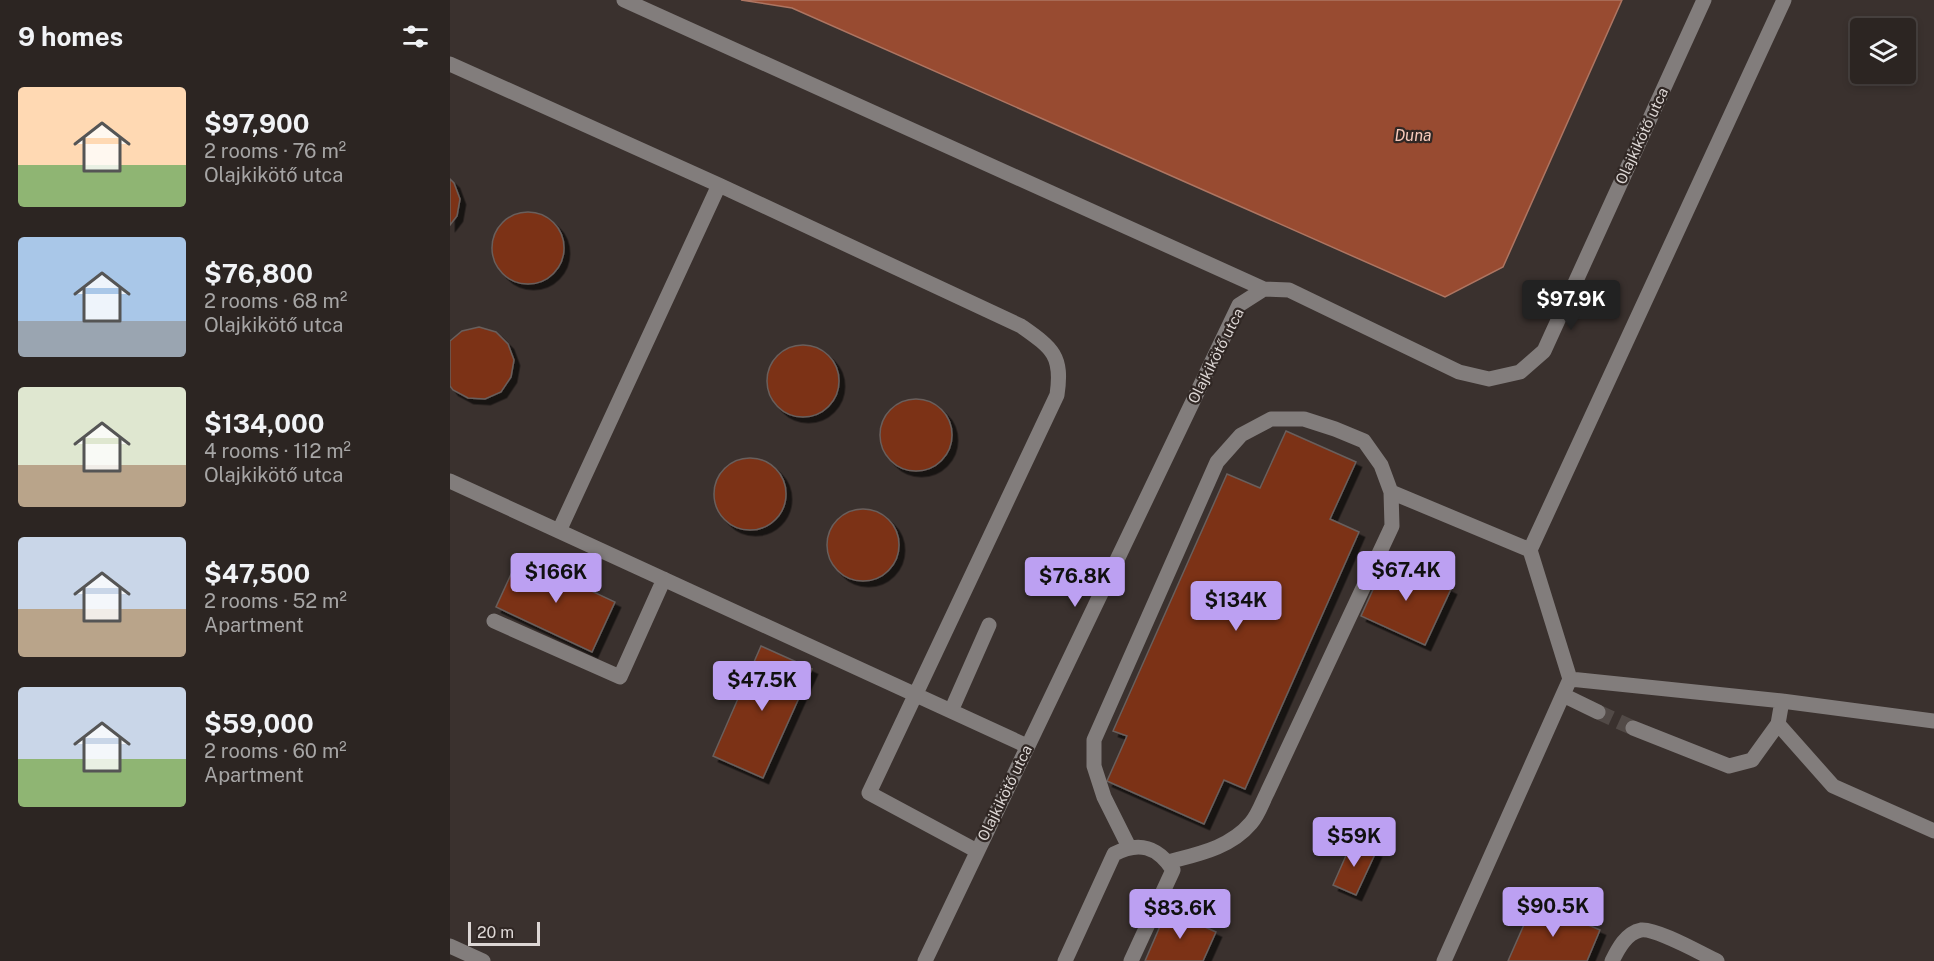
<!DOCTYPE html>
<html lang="en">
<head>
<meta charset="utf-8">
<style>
	:root { --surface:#2c2522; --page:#342d2a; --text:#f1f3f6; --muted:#a6a5a5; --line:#484240; --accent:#bca0f2 }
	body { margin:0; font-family:"Public Sans",sans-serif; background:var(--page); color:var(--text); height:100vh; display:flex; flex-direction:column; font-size:22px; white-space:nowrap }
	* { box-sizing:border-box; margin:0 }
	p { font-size:20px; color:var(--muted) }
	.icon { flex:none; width:33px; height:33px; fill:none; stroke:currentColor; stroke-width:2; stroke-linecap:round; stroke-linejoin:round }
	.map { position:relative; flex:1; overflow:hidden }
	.drawer { display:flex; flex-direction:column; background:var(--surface); width:450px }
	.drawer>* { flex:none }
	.fabs { position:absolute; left:1400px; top:18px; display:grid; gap:12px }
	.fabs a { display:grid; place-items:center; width:66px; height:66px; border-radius:6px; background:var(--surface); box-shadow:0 3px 9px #0003,0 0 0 2px var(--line); font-size:30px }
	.scale { position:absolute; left:18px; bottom:15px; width:72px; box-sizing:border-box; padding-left:6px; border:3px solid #ddd7d5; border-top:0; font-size:16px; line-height:21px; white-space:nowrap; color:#ddd7d5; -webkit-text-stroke:4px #302724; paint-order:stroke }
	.price { position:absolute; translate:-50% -51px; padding:0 14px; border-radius:6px; background:var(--accent); color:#111; font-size:20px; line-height:39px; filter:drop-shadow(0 2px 3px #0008) }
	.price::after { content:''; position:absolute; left:50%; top:36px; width:18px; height:14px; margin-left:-9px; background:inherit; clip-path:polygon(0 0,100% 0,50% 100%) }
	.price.selected { background:#222; color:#fff }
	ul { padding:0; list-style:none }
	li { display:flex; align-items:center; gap:18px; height:150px; padding:0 18px }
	li span { display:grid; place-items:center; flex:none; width:168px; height:120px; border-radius:6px; color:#555 }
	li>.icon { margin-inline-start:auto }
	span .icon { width:72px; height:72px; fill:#fffc; stroke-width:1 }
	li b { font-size:26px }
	h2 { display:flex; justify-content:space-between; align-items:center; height:72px; padding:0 18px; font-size:26px }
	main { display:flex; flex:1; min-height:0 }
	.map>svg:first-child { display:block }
	.water { fill:#984b31; stroke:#ad7562; stroke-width:1.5 }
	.building { fill:#7b3117; stroke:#695f5c; stroke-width:1.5; filter:url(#shadow) }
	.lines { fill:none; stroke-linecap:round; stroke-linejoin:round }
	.minor-tunnel { stroke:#524a47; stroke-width:15; stroke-dasharray:15 8; stroke-linecap:butt }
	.minor { stroke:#827d7c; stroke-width:15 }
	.labels { text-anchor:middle; stroke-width:4.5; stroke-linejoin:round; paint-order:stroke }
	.street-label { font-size:15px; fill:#ddd7d5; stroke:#302724 }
	.water-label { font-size:16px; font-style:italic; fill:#f8cabb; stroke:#302724 }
</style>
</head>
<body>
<main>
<section class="drawer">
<h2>9 homes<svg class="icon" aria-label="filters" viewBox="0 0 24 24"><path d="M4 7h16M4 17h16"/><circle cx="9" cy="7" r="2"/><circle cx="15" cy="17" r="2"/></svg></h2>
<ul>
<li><span style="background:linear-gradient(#ffd9b3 65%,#8fb573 0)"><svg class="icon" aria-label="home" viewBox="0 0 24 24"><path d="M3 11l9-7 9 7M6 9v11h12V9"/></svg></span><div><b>$97,900</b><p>2 rooms · 76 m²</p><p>Olajkikötő utca</p></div></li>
<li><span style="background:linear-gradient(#a9c7e8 70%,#9aa5b1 0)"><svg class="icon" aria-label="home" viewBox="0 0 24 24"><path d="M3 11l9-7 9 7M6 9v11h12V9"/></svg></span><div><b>$76,800</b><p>2 rooms · 68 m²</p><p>Olajkikötő utca</p></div></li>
<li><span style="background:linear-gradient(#dfe7d0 65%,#b9a48a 0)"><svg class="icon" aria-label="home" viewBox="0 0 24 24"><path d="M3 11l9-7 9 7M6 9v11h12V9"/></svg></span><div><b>$134,000</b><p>4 rooms · 112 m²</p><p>Olajkikötő utca</p></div></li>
<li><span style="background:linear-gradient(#c9d6e8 60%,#b9a48a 0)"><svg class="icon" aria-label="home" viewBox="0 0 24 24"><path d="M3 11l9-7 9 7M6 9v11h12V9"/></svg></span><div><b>$47,500</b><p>2 rooms · 52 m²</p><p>Apartment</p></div></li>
<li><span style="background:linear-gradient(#c9d6e8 60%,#8fb573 0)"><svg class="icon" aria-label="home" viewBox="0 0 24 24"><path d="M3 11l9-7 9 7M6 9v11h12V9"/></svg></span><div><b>$59,000</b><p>2 rooms · 60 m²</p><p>Apartment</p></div></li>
</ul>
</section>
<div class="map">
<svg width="1484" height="961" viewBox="0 0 1484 961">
	<defs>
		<filter id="shadow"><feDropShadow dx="5.5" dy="5.5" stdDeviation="0" flood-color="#0009"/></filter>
	</defs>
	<rect width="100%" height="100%" fill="#3a312e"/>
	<path class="water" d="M 291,0 L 1172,0 L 1053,267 L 995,297 L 342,8 Z"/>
	<path class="building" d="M 0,179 L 4,183 L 10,199 L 7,216 L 0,225 Z
		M42 248a36 36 0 1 1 72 0a36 36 0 1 1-72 0Z
		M 29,327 L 46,332 L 58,344 L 64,360 L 61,377 L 51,392 L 35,399 L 18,398 L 3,390 L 0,386 L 0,341 L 12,331 Z
		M317 381a36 36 0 1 1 72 0a36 36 0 1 1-72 0Z
		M430 435a36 36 0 1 1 72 0a36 36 0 1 1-72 0Z
		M 836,431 L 906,462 L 880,519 L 909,532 L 795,789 L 774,780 L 754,824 L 657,781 L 677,736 L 663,731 L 777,474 L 810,488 Z
		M264 494a36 36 0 1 1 72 0a36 36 0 1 1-72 0Z
		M377 545a36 36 0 1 1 72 0a36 36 0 1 1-72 0Z
		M 69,557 L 165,602 L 142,652 L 46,607 Z
		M 937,559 L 1001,589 L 975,645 L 911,616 Z
		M 311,646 L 362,669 L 313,778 L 263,756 Z
		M 902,842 L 926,852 L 906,895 L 883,885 Z
		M 1084,902 L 1150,930 L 1137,961 L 1058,961 Z
		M 717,910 L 766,932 L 753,961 L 695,961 Z"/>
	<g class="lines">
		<path class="minor-tunnel" d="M 1148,712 L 1183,728"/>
		<path class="minor" d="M 174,0 L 814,289
			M 0,64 L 269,185 L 571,326 C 602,348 613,355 607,395 L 419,793 L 527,851
			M 0,481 L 577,746
			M 941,492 L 1080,550 L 1334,0
			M 109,531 L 269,185
			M 1080,550 L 1120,679 L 1332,701 L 1484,721
			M 44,621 L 170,677 L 214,579
			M 1113,695 L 1148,712
			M 1332,701 L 1328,724 L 1383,786 L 1484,831
			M 501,711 L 539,625
			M 1183,728 L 1279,766 L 1302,760 L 1328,724
			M 679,847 L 654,797 L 644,766 L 644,740 L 767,462 L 791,435 L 821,419 L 854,419 L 885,429 L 914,441 L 931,465 L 941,492 L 942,526 L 817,793 C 812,803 808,815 801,823 C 780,848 748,854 718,862
			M 0,946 L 33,961
			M 475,961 L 789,305 L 814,289 L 839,290 L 1009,372 L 1039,379 L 1070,372 L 1094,351 L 1254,0
			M 615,961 L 664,854 C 689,841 707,846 723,870 L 681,961
			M 994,961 L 1120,679
			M 1162,961 C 1168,949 1176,933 1191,930 C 1206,928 1252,954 1267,961"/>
	</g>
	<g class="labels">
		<g class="street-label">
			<text transform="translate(1192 136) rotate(-65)" y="5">Olajkikötő utca</text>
			<text transform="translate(766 356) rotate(-63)" y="5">Olajkikötő utca</text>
			<text transform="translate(555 793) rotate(-64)" y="5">Olajkikötő utca</text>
		</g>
		<g class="water-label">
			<text x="963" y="141">Duna</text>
		</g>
	</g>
</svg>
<div class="fabs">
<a><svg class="icon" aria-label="layers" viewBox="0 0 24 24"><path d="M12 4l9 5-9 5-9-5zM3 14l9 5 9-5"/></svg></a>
</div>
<div class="scale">20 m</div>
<b class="price selected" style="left:1121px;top:331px">$97.9K</b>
<b class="price" style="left:956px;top:602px">$67.4K</b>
<b class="price" style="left:106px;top:604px">$166K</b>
<b class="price" style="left:625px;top:608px">$76.8K</b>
<b class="price" style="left:786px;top:632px">$134K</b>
<b class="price" style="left:312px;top:712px">$47.5K</b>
<b class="price" style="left:904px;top:868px">$59K</b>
<b class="price" style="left:1103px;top:938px">$90.5K</b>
<b class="price" style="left:730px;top:940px">$83.6K</b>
</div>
</main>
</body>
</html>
